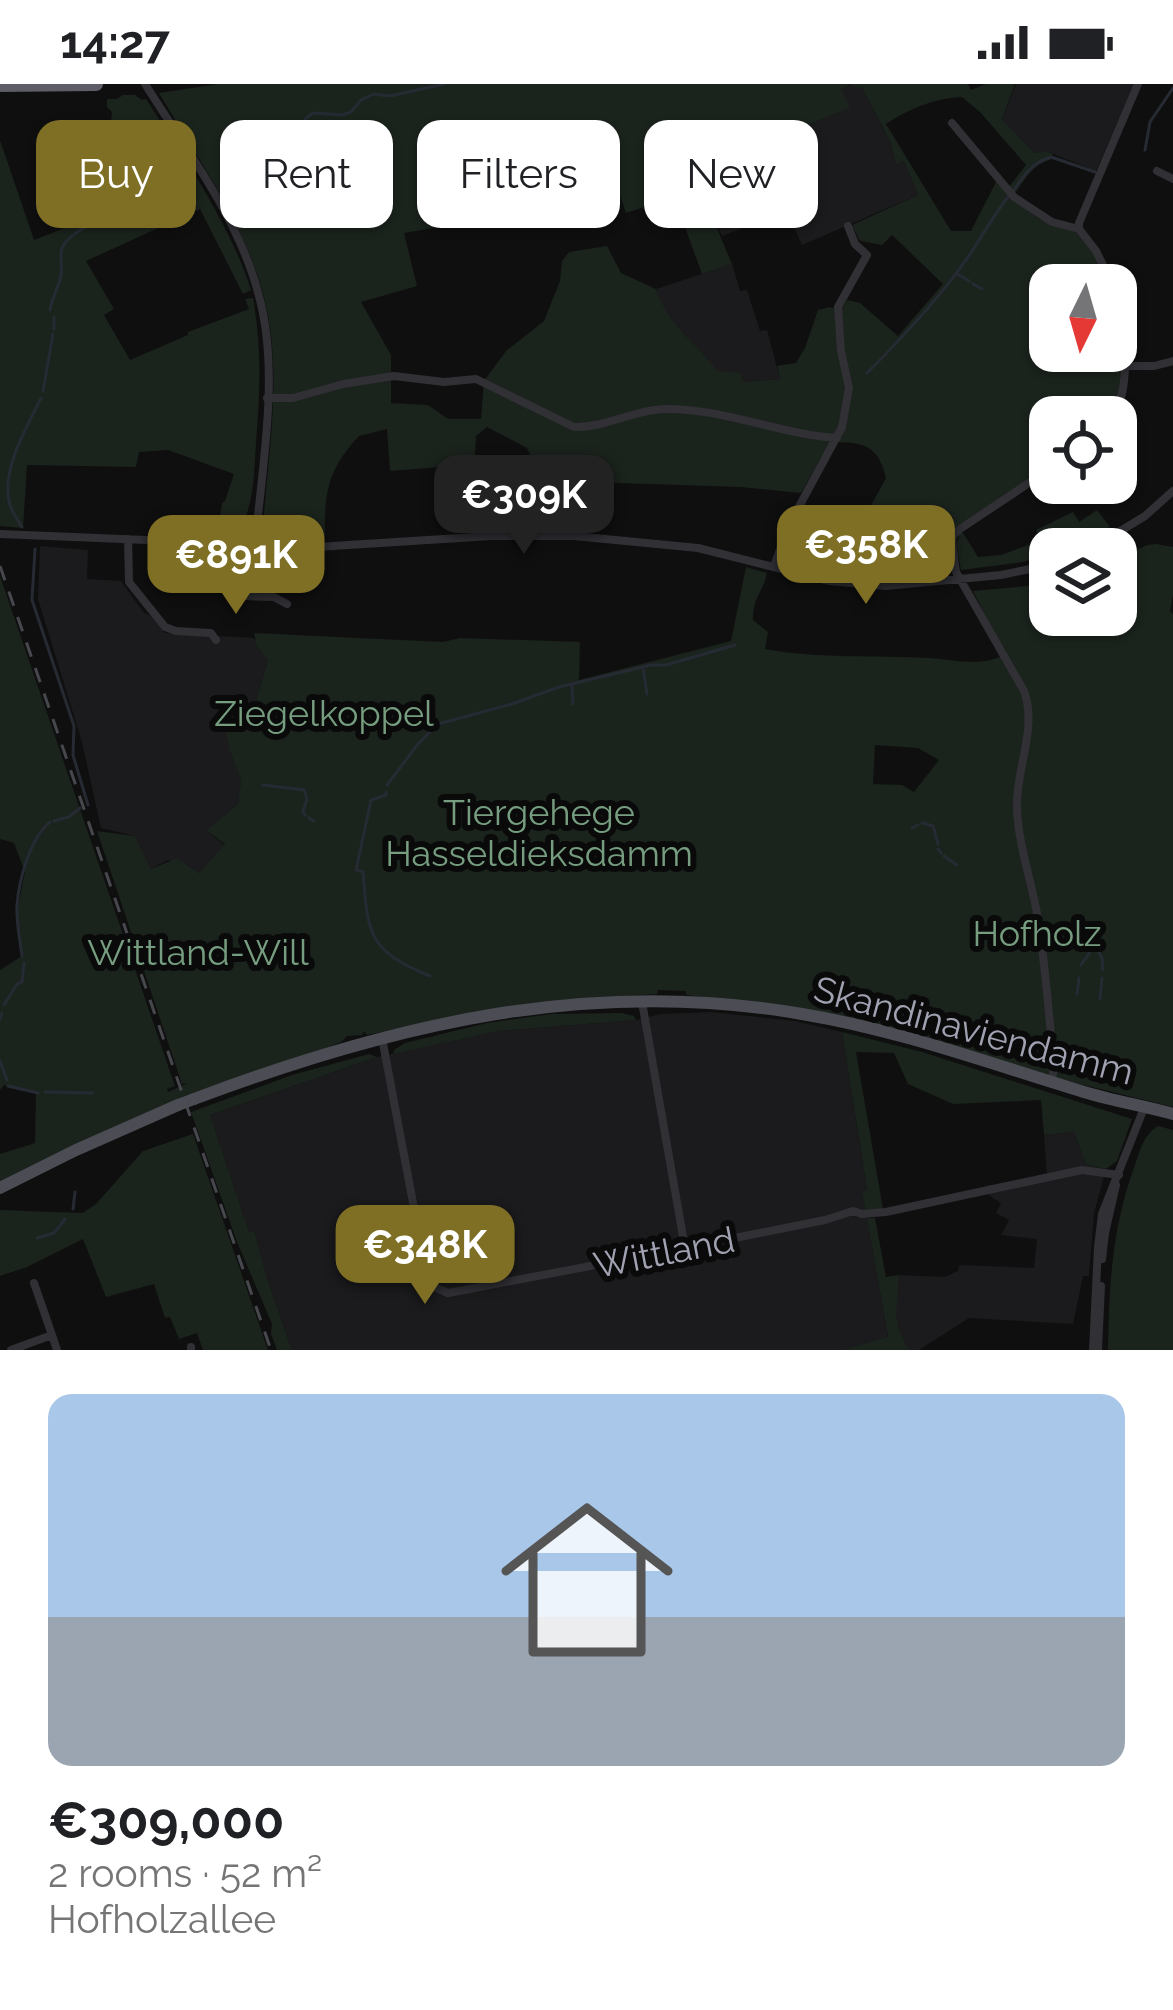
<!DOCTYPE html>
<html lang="en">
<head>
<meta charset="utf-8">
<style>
	:root { --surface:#fff; --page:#f6f6f6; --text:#202124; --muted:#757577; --line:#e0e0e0; --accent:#7e6f25 }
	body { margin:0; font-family:Raleway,sans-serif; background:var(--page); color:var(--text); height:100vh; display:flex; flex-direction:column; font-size:45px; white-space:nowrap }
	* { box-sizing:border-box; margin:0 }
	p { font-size:39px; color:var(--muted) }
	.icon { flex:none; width:66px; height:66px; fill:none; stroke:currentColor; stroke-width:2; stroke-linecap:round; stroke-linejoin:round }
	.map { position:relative; height:1266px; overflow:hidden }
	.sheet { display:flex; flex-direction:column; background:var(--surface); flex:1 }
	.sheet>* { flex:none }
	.hud { position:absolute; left:36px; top:36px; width:1101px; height:108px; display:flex; gap:24px }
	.needle { width:78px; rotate:185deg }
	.buttons { position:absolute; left:1029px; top:180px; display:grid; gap:24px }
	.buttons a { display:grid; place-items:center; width:108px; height:108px; border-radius:24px; background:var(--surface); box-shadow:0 3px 9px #0004; font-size:60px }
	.price { position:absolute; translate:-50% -102px; padding:0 27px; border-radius:24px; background:var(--accent); color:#fff; font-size:39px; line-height:78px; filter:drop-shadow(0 3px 6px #0008) }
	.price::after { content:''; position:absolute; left:50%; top:72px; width:36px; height:27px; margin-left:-18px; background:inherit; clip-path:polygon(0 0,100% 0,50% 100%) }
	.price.on { background:#222; color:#fff }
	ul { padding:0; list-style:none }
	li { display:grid; align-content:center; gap:24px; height:636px; padding:0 48px }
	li+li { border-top:3px solid var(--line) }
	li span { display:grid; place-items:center; height:372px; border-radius:24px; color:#555 }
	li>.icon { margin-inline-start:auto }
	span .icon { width:216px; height:216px; fill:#fffc; stroke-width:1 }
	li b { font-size:51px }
	.tag { padding:0 42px; border-radius:24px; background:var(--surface); box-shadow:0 3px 9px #0004; font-size:42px; line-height:108px }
	.tag.on { background:var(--accent); color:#fff }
	.status { display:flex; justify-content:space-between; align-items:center; height:84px; padding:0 60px; background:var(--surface); direction:ltr }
	.status svg { height:33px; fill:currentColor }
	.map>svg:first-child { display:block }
	.built { fill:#1b1b1d }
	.green { fill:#1b231d; fill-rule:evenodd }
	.water { fill:#262b33 }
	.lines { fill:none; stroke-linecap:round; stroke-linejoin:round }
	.stream { stroke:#262b33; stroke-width:3 }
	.minor { stroke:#303035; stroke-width:8 }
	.major { stroke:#4c4c54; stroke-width:12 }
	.highway { stroke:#5c5d66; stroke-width:14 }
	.rail { stroke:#47474e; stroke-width:3; stroke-dasharray:15 12; stroke-linecap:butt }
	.major-bridge { stroke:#4c4c54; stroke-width:12 }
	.labels { text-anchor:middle; stroke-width:12; stroke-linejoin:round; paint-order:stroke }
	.park-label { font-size:36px; fill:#769d7f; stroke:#0a0a0b }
	.street-label { font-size:36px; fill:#a0a2b1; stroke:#0a0a0b }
</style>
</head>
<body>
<div class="status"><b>14:27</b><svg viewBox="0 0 49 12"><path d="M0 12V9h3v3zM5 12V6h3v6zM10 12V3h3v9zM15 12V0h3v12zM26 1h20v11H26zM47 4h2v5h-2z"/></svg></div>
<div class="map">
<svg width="1173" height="1266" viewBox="0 0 1173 1266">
	<rect width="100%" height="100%" fill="#0f0f10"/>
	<path class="built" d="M 852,0 L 856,4 L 862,2 L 890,59 L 896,79 L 904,77 L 918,111 L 802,161 L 787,127 L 722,152 L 693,88 L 849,24 L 840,5 Z
		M 1016,0 L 1134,0 L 1096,87 L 1046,67 L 1035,69 L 1002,35 Z
		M 732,180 L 740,207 L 747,206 L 760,247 L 767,246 L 780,295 L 743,298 L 718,288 L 676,244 L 662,223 L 656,205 Z
		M 40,462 L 88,466 L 87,495 L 121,497 L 144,529 L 150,531 L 165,549 L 254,554 L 268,576 L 250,637 L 230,668 L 241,696 L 238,720 L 206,746 L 225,761 L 198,790 L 188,781 L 168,776 L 151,785 L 135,752 L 101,744 L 82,658 L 38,515 Z
		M 712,928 L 795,937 L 842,948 L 867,1107 L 863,1109 L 888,1254 L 842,1266 L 292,1266 L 268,1197 L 254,1148 L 249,1148 L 210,1031 L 377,973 L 499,947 L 636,936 L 660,930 Z
		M 1074,1048 L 1086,1080 L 1106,1085 L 1094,1129 L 1089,1192 L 1083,1192 L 1073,1240 L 969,1234 L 919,1266 L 910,1266 L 898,1248 L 895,1222 L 898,1191 L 945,1193 L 958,1187 L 959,1181 L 1034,1184 L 1037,1155 L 1001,1151 L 1009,1136 L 996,1129 L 1001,1119 L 987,1110 L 985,1102 L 1047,1091 L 1044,1051 Z"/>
	<path class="green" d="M 218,0 L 968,0 L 971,6 L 986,0 L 1015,0 L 1002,35 L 1035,69 L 1046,67 L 1053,70 L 1050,76 C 1033,80 1025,96 1015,109 L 1009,103 L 1026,81 L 981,29 L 962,13 C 935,14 908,25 886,40 L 951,147 L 971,147 L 996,98 L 1038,134 L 1078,148 C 1092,163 1102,182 1109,201 L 1050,201 L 1050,267 L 1122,269 C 1124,291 1119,313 1111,333 L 1050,333 L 1050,381 L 960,444 L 978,473 L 1001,471 L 1041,456 L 1036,446 L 1073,428 L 1079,438 L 1097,426 L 1110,443 L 1069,463 L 1050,465 L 1050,470 L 1023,478 L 961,486 L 956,460 L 960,450 L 950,459 L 950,488 L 855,491 L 832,487 L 842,458 L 856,449 L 886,394 C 878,360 863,358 830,358 L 801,409 L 741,403 L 617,399 L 586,402 L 567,399 L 535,382 L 527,364 L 487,343 L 476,352 L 473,402 L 443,405 L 441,383 L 390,387 L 387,345 L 359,352 C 328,385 324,409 325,453 L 266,451 L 263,443 C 268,371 282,294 266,222 C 249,145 199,77 159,9 ZM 851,0 L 856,4 L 862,3 L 890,58 L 896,80 L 904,77 L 918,111 L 852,141 L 860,157 L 882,161 L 892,151 L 943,200 L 898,252 L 860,219 L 847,216 L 841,227 L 830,223 L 818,226 L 805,264 L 796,279 L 777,282 L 780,295 L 744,298 L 740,289 L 718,287 C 695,259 668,241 656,205 L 621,189 L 607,162 L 569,168 L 562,177 L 560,197 L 544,237 L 506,267 L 484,297 L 481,335 L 448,335 L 428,321 L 391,319 L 391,271 L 361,218 L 417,202 L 404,149 L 493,134 L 614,94 L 626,129 L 674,113 L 702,190 L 732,180 L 693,87 L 850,24 L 841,5 Z
		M 123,11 L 135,11 L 142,16 L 146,15 C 185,76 229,137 251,206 L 243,210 L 200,125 L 86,177 L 114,225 L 104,231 L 130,276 L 188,251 L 188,248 L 249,225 L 245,215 L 253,214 C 262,263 260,309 256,358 C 254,393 254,420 238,451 L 217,451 L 222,419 L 225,417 L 234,390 L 168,366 L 139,368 L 136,383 L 27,381 L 23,444 L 0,442 L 0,56 L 34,156 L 65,144 L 89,110 L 106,97 L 115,111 L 129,112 L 135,122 C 144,120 157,120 162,113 C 178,90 131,46 111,38 L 112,28 L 107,23 L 107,15 L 117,15 Z
		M 1156,460 L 1173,463 L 1173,511 L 1170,527 L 1173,530 L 1173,1023 L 1031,988 L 801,924 L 686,911 L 686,907 L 658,906 L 657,910 L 520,921 L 367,951 L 364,947 L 362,951 L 347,952 L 341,958 L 0,1098 L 0,1070 L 35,1059 L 36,1008 L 4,1001 L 0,1006 L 0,886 L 22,872 L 17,827 L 25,788 L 14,759 L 0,755 L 0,492 L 175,1002 L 167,1005 L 168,1008 L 188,999 L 182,1000 L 97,747 L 135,752 L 151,785 L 177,774 L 199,789 L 225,760 L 206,746 L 238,720 L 241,696 L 230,668 L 225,644 L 250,637 L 268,576 L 257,562 L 254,549 L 443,558 L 460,554 L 580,558 L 579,596 L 731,557 L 746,483 L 767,489 C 762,511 753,512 753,536 L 768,548 L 765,565 C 820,575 874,571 929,574 C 956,576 979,583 1005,571 L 973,507 L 1050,500 L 1050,531 L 1116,531 L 1116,476 L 1147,461 ZM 875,661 L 918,664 L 939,676 L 914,708 L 902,701 L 873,700 Z
		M 621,929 L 634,932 L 636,936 L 499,947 L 393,970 L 395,965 L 405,959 L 487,939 L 551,930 Z
		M 842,948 L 922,968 L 1132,1035 L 1117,1077 L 1106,1085 L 1086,1080 L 1074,1048 L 1044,1051 L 1041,1016 L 953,1020 L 908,1000 L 894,969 L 856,968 L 883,1125 L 866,1127 L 862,1108 L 867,1106 Z
		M 369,970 L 377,973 L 210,1031 L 249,1148 L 254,1147 L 268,1197 L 292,1266 L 277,1266 L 271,1250 L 272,1240 L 237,1158 L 191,1028 L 292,991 Z
		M 1158,1042 L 1173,1046 L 1173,1266 L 1108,1266 C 1109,1200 1112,1143 1135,1081 C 1141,1064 1143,1052 1158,1042 Z
		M 193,1050 L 268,1266 L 203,1266 L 197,1249 L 179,1255 L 170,1233 L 165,1234 L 154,1200 L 106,1213 L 83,1155 L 27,1183 L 0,1192 L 0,1126 L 83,1129 L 96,1120 L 143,1067 Z
		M 867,1134 L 875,1134 L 886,1193 L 898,1191 C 900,1225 888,1233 910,1266 L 842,1266 L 888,1253 Z"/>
	<path class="water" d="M 92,38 L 116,40 L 130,49 L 158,80 L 163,93 L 161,100 C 137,117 109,119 100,85 C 96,71 103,80 97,66 C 92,54 85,53 86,40 Z
		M 62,43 L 73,50 L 75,62 L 88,91 L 62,129 L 43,135 L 40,133 L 38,98 L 54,46 Z"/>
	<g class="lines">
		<path class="stream" d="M 1145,66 L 1150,38 L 1173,4
			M 222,81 L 296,51 L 305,35 L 313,29 L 343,31 L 351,28 L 361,16 L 374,10 L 390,12 L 444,0
			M 1014,106 C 1024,91 1033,78 1051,73 L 1095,88
			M 956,189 L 969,197
			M 973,200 L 982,205
			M 50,226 C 52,213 59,204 61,190 C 63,181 58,170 63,162 C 78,136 162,111 192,100
			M 54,245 L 54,233
			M 867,289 C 902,254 938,216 966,176 C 981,155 992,133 1008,113
			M 43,307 L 53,250
			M 22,443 C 17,435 11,427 9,417 C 2,384 27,343 41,314
			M 35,465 L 32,516 L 74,642 L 73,671 L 88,721
			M 643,583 L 647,610
			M 572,602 L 573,620
			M 263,701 L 304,706 L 307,715 L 303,727 L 305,731
			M 387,701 L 418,660 L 438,640 L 512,620 L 559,603 L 651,581 L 666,581 L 735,561
			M 386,708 L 386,711 L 371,716 L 356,786 L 363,788 C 368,850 367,866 430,892
			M 309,734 L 314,737
			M 54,737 L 69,733 L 80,724
			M 922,739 L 933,742 L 938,760
			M 912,744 L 918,741
			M 938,765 L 941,769
			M 944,772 L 957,781
			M 22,872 C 20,856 16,838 17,821 C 19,796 30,754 50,738
			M 1081,881 L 1095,861 L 1102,874 L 1103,886
			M 1077,910 L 1079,894
			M 1100,915 L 1102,894
			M 4,921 L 17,900 L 22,898 L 24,879
			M 0,935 L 2,929
			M 0,977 L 7,996
			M 8,1002 L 38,1009
			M 45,1008 L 93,1009
			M 73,1125 L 75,1108
			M 37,1154 L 54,1149 L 65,1135"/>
		<path class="minor" d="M 145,0 C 187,67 239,134 259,212 C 280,289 262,382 255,461
			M 952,39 L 1014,113 L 1052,138 L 1079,145
			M 1157,87 L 1173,95
			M 1079,145 L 1079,139 L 1138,0
			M 1079,145 L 1096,167 L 1113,201
			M 1125,282 L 1154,282 L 1173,277
			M 267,314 L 293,314 L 343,300 L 394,292 L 444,298 L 476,295 L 574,343 C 606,344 635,325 667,325 C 725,325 780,350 837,354
			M 1114,333 C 1132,297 1125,248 1116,210
			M 1050,385 L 960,445 L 953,452 L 952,459 L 956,488 L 1024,607 C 1038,645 1015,686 1017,726 C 1019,764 1032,798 1038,835 C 1046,884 1049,934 1054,983 L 1052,997
			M 0,450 L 317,463 L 491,452 L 574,452 L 698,464 L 829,497 L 886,502 L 1001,491 L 1050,481
			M 525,451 L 528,388
			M 128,455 L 129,498 L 165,543 L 176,547 L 211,549 L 216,556
			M 245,461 L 242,512 L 274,513 L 287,520
			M 1091,465 L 1145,432 L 1173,407
			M 774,482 L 788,443 L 842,343 L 849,304 L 841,267 L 838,223 L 867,171 L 855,160 L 848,142
			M 642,918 L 685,1164
			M 382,954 L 426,1188 L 434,1203 L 448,1209 L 685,1164 L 825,1136 L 853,1127 L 862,1130 L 886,1128 L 1082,1086 L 1119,1091
			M 1102,1175 L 1105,1149 L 1116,1101
			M 34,1199 L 52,1251
			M 191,1263 L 191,1266
			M 11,1266 L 52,1251 L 57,1266
			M 1093,1266 L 1098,1163 L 1102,1130 L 1144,1024
			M 1098,1266 L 1101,1202"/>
		<path class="major" d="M 194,1015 C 393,940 590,893 802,930 C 899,946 991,980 1084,1008 C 1114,1017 1144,1022 1173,1030
			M 0,1104 L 76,1066 L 178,1021"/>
		<path class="highway" d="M 0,1 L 96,0"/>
		<path class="rail" d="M 0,482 L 271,1266"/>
		<path class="major-bridge" d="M 178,1021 L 194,1015"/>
	</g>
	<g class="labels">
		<g class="park-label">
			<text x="324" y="642">Ziegelkoppel</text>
			<text x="539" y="741">Tiergehege<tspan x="539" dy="41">Hasseldieksdamm</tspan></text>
			<text x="1037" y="862">Hofholz</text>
			<text x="198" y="881">Wittland-Will</text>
		</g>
		<g class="street-label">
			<text transform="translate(974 946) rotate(15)" y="13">Skandinaviendamm</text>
			<text transform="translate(664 1168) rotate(-11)" y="13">Wittland</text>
		</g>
	</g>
</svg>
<div class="buttons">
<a><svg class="needle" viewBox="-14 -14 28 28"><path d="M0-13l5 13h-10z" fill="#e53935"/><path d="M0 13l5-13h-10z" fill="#757577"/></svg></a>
<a><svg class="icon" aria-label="locate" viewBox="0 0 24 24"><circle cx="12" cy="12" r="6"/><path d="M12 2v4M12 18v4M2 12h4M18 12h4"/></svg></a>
<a><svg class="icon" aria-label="layers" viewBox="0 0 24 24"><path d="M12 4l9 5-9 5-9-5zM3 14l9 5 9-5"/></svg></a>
</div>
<b class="price on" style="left:524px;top:473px">€309K</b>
<b class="price" style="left:866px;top:523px">€358K</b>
<b class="price" style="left:236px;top:533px">€891K</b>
<b class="price" style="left:425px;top:1223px">€348K</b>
<div class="hud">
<a class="tag on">Buy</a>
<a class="tag">Rent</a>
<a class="tag">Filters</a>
<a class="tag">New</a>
</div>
</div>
<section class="sheet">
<ul>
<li><span style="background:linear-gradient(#a9c7e8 60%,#9aa5b1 0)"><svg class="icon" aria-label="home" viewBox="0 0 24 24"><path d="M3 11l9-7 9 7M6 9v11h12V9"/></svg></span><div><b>€309,000</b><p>2 rooms · 52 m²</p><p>Hofholzallee</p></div></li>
</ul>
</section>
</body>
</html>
